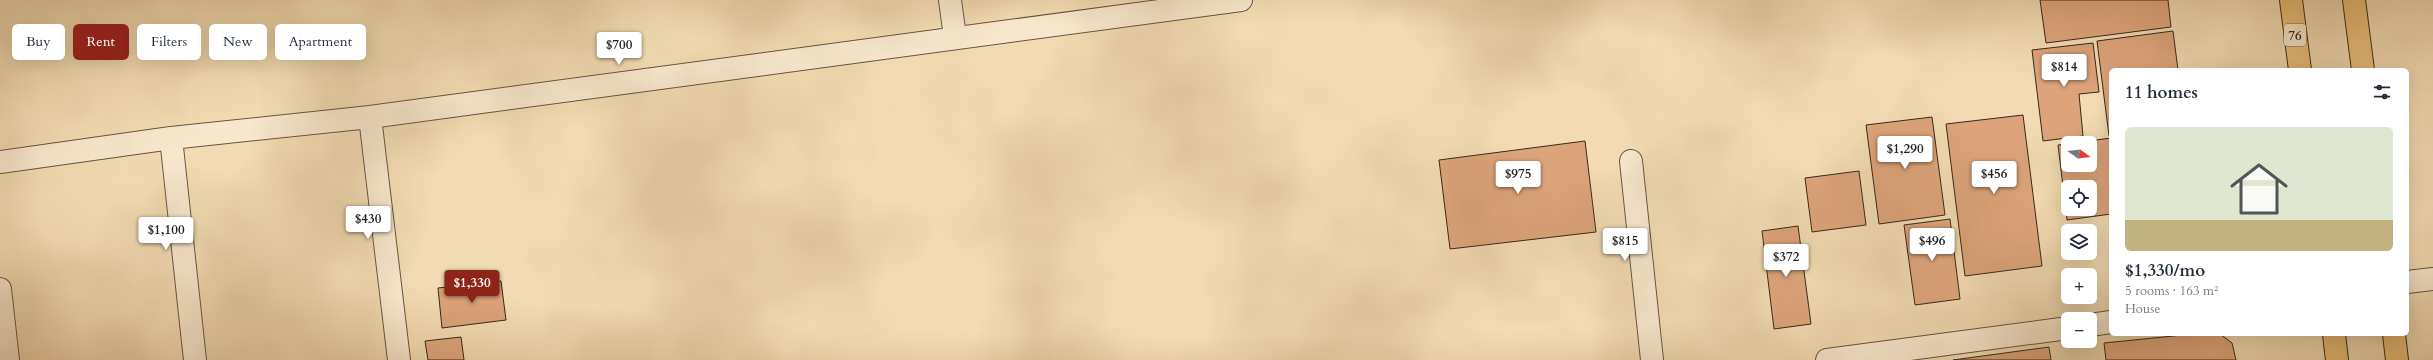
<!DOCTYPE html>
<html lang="en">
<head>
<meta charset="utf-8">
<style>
	:root { --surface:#fff; --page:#f2f2f3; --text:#1f2937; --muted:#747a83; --line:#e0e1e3; --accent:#8f2418 }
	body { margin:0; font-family:Cardo,serif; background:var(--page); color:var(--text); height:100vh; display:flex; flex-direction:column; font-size:15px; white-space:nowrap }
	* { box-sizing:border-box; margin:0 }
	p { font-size:13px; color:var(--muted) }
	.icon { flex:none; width:22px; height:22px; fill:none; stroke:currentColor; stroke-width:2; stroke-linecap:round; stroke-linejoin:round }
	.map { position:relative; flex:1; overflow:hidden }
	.panel { position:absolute; left:2109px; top:68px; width:300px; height:268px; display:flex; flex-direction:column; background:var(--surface); border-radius:6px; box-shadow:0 4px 16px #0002 }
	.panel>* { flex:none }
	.banner { position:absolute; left:12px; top:24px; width:380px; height:36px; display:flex; gap:8px }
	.needle { width:26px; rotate:105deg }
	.controls { position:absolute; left:2061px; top:136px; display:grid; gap:8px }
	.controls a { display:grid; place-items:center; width:36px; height:36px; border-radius:6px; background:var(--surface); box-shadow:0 4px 16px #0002; font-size:20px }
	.price { position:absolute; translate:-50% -34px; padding:0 9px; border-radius:4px; background:#fff; color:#222; font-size:13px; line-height:26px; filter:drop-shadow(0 1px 2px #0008) }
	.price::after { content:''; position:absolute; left:50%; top:24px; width:12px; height:9px; margin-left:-6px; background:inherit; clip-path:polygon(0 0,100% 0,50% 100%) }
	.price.current { background:var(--accent); color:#fff }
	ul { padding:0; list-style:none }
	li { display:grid; align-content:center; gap:8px; height:212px; padding:0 16px }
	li+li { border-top:1px solid var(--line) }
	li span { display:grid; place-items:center; height:124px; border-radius:6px; color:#555 }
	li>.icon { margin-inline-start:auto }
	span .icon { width:72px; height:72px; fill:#fffc; stroke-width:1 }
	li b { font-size:17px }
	h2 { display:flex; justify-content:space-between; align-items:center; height:48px; padding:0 16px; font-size:17px }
	.chip { padding:0 14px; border-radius:6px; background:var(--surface); box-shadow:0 4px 16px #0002; font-size:14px; line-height:36px }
	.chip.current { background:var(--accent); color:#fff }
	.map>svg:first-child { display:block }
	.building { fill:#dda47b; stroke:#37291a; fill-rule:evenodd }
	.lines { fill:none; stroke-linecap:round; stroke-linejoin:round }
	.minor-casing { stroke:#665640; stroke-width:24 }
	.highway-casing { stroke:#37291a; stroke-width:24 }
	.minor { stroke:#f7e8cd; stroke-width:22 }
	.highway { stroke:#e9be79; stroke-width:22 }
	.labels { text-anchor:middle; stroke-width:3.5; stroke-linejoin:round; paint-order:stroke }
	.shield { fill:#f7e8cd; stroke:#716250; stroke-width:1 }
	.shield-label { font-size:13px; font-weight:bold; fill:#37291a }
</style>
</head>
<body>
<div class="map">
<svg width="2433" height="360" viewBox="0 0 2433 360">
	<rect width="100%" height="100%" fill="#f2dbb2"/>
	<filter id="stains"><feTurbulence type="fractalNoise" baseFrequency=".005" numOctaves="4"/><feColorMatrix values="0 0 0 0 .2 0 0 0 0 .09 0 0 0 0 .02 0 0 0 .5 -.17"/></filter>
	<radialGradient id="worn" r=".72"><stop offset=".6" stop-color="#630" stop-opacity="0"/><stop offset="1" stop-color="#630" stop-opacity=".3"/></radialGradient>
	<path class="building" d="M 2040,0 L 2168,0 L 2171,27 L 2046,43 Z
		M 2173,31 L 2178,70 L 2111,70 L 2111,136 L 2109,136 L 2097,41 Z
		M 2093,43 L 2099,92 L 2079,94 L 2083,136 L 2043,141 L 2032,50 Z
		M 2023,115 L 2042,266 L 1965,276 L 1946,124 Z
		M 1932,117 L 1945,215 L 1879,224 L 1866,125 Z
		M 2111,138 L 2111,214 L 2067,220 L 2058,145 L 2068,144 L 2068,165 L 2090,165 L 2090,143 L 2074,143 ZM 2068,187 L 2090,187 L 2090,209 L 2068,209 Z
		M 1585,141 L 1596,232 L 1450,249 L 1439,160 Z
		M 1859,171 L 1866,225 L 1812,232 L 1805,178 Z
		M 1950,219 L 1960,299 L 1915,305 L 1904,225 Z
		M 1798,226 L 1811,324 L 1774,329 L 1762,231 Z
		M 501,281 L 506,320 L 442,328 L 438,288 Z
		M 2193,334 L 2220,334 L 2232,343 L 2236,360 L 2106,360 L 2104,343 Z
		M 461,337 L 464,360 L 428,360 L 425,341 Z
		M 2049,347 L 2051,360 L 1953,360 Z"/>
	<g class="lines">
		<defs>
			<path id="minor" d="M 950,0 L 955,37
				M 370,117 L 399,360
				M 171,138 L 195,360
				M 1631,161 L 1652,360
				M 0,162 L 171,138 L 370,117 L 1241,0
				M 2407,282 L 2433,279
				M 0,289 L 8,360
				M 2090,325 L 2111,322
				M 1827,360 L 2068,328"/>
			<path id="highway" d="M 2291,0 L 2300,70
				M 2354,0 L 2363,70
				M 2334,334 L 2337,360
				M 2394,334 L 2397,360"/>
		</defs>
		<use href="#minor" class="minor-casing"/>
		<use href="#highway" class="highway-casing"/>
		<use href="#minor" class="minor"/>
		<use href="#highway" class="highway"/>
	</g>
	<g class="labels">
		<rect class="shield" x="2284" y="24" width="22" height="22" rx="3"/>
		<g class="shield-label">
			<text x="2295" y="40">76</text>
		</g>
	</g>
	<rect width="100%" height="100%" filter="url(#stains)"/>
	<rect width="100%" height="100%" fill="url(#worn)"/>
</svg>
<div class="controls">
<a><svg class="needle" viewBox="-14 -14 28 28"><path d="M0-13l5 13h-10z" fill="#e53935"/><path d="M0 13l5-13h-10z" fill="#747a83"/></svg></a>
<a><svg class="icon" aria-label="locate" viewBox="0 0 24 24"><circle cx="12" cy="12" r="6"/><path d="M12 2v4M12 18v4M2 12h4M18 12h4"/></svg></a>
<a><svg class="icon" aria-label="layers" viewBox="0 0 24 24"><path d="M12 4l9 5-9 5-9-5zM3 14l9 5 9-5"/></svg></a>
<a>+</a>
<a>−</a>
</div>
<b class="price" style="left:619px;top:66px">$700</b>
<b class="price" style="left:2064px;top:88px">$814</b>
<b class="price" style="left:1905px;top:170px">$1,290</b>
<b class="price" style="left:1518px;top:195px">$975</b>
<b class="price" style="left:1994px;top:195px">$456</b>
<b class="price" style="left:368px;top:240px">$430</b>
<b class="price" style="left:166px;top:251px">$1,100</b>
<b class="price" style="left:1625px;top:262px">$815</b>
<b class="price" style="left:1932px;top:262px">$496</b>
<b class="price" style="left:1786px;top:278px">$372</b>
<b class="price current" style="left:472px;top:304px">$1,330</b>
<div class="banner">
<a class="chip">Buy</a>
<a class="chip current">Rent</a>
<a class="chip">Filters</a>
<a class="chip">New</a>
<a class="chip">Apartment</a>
</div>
<section class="panel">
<h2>11 homes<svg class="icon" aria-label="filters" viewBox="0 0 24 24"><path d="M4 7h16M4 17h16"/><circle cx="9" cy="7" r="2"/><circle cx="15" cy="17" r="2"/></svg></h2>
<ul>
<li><span style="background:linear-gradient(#dfe7d0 75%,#c2b280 0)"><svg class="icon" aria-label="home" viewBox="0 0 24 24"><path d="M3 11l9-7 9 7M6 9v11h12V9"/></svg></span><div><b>$1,330/mo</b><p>5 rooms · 163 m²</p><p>House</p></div></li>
</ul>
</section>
</div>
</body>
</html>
